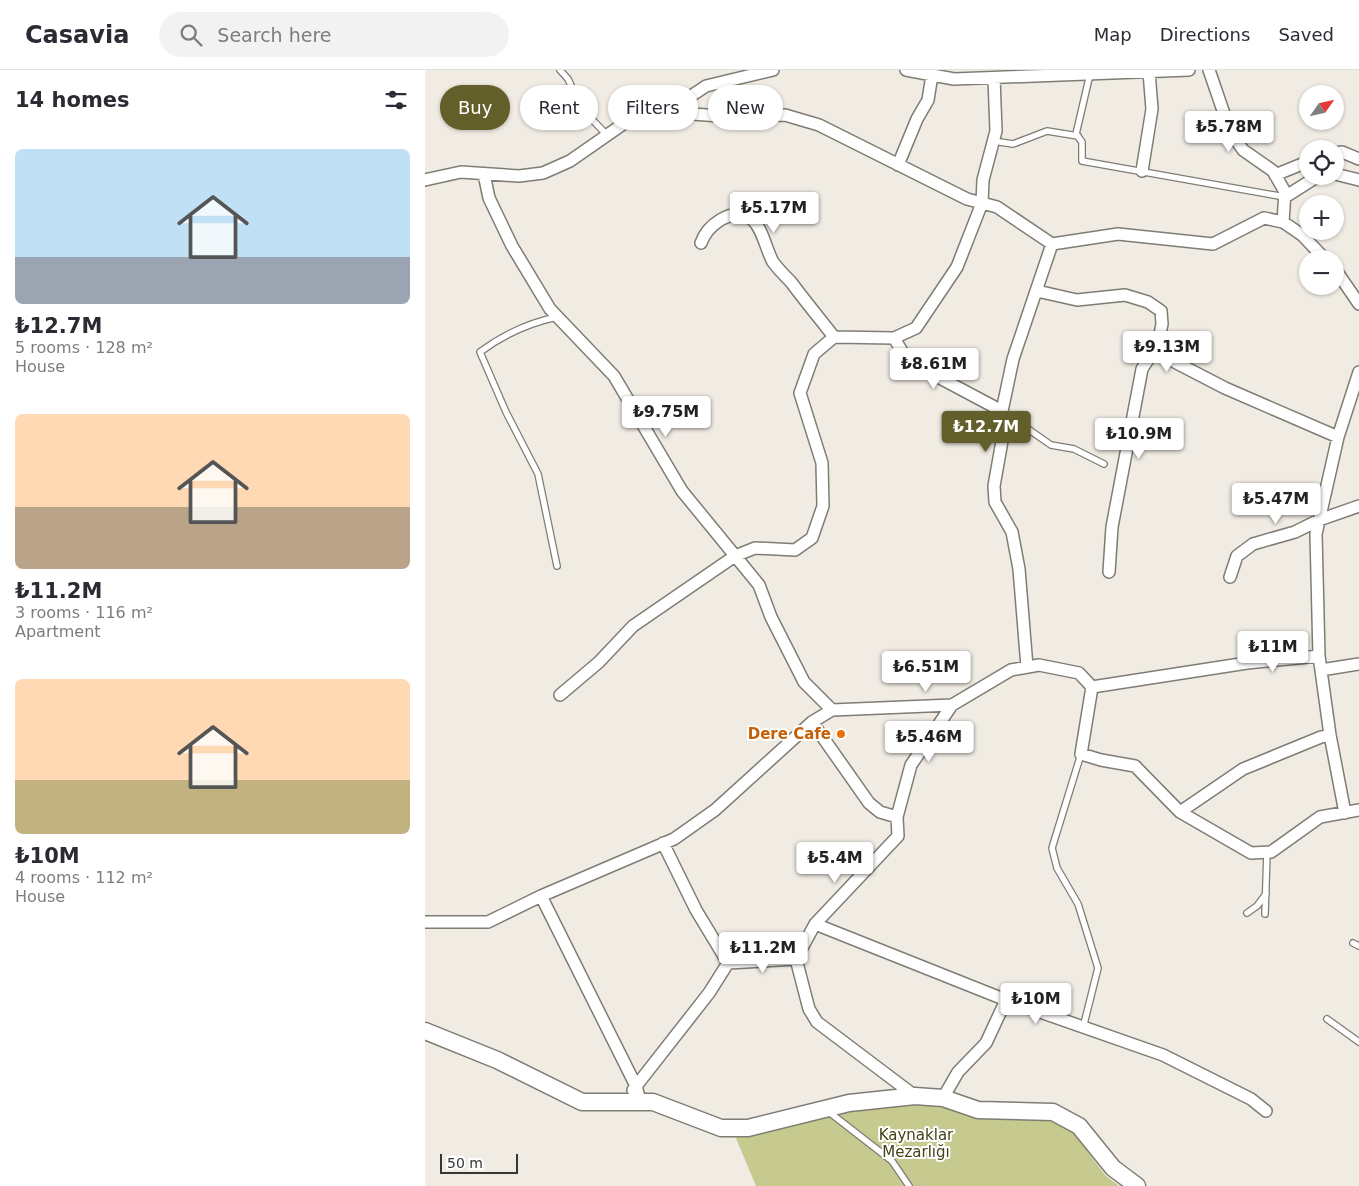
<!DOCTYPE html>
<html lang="en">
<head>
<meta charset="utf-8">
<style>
	:root { --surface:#fff; --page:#f2f2f3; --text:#2b2b33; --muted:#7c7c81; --line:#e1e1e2; --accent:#635f2b }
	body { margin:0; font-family:"DejaVu Sans",sans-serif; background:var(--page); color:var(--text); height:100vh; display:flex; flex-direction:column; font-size:19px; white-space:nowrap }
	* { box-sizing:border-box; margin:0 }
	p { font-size:16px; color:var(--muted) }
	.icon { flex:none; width:28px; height:28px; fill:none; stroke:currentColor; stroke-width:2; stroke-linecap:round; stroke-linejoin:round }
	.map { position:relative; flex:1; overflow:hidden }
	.drawer { display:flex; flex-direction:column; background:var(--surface); width:425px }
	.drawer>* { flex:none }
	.guide { position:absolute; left:15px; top:15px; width:475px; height:45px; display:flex; gap:10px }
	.needle { width:32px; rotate:56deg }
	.tools { position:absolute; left:874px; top:15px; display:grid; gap:10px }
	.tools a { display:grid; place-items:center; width:45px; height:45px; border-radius:50%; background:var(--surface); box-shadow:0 1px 4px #0004; font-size:25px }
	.scale { position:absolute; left:15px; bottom:12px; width:78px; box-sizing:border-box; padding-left:5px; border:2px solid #383633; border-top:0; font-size:14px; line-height:18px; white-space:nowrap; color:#383633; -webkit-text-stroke:4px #fff; paint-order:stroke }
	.price { position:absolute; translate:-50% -42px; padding:0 11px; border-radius:5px; background:#fff; color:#222; font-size:16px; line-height:32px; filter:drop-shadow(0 1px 2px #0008) }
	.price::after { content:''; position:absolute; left:50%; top:30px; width:15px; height:11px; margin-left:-8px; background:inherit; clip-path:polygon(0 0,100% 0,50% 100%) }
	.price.selected { background:var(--accent); color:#fff }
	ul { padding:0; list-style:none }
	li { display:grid; align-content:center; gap:10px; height:265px; padding:0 15px }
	li span { display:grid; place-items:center; height:155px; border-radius:8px; color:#555 }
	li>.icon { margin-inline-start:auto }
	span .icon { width:90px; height:90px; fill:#fffc; stroke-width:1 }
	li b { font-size:21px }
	h2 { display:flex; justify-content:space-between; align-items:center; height:60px; padding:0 15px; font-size:21px }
	.chip { padding:0 18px; border-radius:22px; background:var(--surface); box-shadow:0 1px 4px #0004; font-size:18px; line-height:45px }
	.chip.selected { background:var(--accent); color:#fff }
	header { display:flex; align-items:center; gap:30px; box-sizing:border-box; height:70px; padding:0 25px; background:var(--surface); border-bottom:1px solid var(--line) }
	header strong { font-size:24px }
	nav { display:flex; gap:28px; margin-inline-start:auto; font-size:18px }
	.search { width:350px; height:45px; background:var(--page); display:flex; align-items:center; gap:12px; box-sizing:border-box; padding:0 18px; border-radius:28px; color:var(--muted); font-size:19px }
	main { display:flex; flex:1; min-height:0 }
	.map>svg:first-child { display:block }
	.green { fill:#c6ca8f }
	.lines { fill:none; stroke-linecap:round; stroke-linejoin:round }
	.lane-casing { stroke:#7f7c74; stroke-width:8 }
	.street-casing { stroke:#7f7c74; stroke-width:14 }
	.secondary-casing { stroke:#7f7c74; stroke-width:19 }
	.lane { stroke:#fff; stroke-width:5.5 }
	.street { stroke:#fff; stroke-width:11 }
	.secondary { stroke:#fff; stroke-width:16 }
	.food-dot { fill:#e8710a; stroke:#fff; stroke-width:2 }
	.labels { text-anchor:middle; stroke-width:4; stroke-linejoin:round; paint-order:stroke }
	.food-label { font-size:15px; font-weight:bold; fill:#c56008; stroke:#fff; text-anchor:end }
	.park-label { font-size:15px; fill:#414317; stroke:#fff }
</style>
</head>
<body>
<header>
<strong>Casavia</strong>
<div class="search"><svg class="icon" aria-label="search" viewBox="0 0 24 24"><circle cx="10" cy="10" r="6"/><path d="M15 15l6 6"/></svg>Search here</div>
<nav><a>Map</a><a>Directions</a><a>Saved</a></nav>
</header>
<main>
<section class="drawer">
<h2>14 homes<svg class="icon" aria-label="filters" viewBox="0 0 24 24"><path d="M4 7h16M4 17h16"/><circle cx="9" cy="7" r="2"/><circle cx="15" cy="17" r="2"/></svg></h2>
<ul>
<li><span style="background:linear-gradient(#bfe0f5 70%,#9aa5b1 0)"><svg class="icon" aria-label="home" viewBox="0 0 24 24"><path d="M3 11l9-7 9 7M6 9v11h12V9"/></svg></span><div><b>₺12.7M</b><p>5 rooms · 128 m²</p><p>House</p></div></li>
<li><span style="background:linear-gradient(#ffd9b3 60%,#b9a48a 0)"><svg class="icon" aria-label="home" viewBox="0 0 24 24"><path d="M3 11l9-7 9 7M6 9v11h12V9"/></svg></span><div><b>₺11.2M</b><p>3 rooms · 116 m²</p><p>Apartment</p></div></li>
<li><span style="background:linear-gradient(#ffd9b3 65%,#c2b280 0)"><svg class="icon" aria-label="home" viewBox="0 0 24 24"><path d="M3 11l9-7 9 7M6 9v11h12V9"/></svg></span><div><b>₺10M</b><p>4 rooms · 112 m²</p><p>House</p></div></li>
</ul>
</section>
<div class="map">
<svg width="934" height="1116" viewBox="0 0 934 1116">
	<rect width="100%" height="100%" fill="#f0ece4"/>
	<path class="green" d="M 488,1029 L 624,1046 L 647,1061 L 680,1105 L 694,1116 L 331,1116 L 310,1066 Z"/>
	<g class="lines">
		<defs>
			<path id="lane" d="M 135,0 L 143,9 L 157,39 L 182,65
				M 665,4 L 651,64 L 657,72 L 657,91 L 860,127
				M 568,71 L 588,74 L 622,61 L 653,66
				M 132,247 C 103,253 78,265 55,282 L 81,342 L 113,404 L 132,496
				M 577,341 L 626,375 L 649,379 L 679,394
				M 656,684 L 627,778 L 632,798 L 653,834 L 673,898 L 658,958
				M 822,843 L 832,836 L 841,824
				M 840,844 L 842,782
				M 928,873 L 934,876
				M 902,949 L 934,972
				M 404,1042 L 467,1091 L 484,1116"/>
			<path id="street" d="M 481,0 L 529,9 L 764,0
				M 784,0 L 805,61 L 818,80 L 848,101 L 860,122 L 858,152
				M 242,42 L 281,16 L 348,0
				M 910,83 L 917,82 L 934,89
				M 473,95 L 492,49 L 503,30 L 507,5
				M 717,101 L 727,39 L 724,2
				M 59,104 L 64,128 L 87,176 L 125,239 L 189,306 L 257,421 L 334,515 L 346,547 L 379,612 L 407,640
				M 910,104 L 934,110
				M 850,105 L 882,92
				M 0,110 L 36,102 L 94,106 L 118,103 L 145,91 L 201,52 L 242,42 L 294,46 L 360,45 L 394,55 L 542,129 L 572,137 L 627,174 L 693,164 L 788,174 L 839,148 L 858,152 L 877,165 L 900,189
				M 860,127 L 893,106
				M 276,173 C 282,156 305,137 325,148 C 337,155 341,180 348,192 C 353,199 360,206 366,212 C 380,231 395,249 409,267
				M 910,199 L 934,234
				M 612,221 L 652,230 L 700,225 L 723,232 L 736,241 L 737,254 L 733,274 L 744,289 L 800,318 L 913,367
				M 469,268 L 481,288 L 498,299 L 577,341
				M 684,502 L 687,457 L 717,299 L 733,274
				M 805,507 L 812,486 L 828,474 L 870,462 L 894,450 L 934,436
				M 894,586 L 891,464 L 913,367 L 934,302
				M 602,597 L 594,499 L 587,462 L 570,432 L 569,416 L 577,371 L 577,341 L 588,289 L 627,174
				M 896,600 L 934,594
				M 667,617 L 822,593 L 894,586 L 905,665 L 920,743
				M 135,625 L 174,592 L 208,556 L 310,486 L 330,478 L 370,480 L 387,468 L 398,436 L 397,393 L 375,323 L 389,284 L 409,267 L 469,268 L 491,258 L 532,197 L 557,133 L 558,110 L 571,61 L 569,8
				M 387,652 L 444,733 L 455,742 L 472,747
				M 755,742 L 818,699 L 896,667 L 905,665
				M 238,773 L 271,840 L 303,893
				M 116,826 L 211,1016 L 215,1031
				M 0,852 L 63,852 L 116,826 L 249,769 L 290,740 L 387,652 L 407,640 L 527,635 L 586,600 L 614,595 L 654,603 L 667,617 L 656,684 L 676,690 L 710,696 L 755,742 L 826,783 L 846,782 L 895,747 L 934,740
				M 390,854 L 581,930 L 738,985 L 826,1029 L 841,1041
				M 303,893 L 371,889
				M 208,1020 L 284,923 L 303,893
				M 490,1026 L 392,952 L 384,939 L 371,889 L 390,854 L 473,766 L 472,747 L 486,695 L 527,635
				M 518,1028 L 533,1002 L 561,973 L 581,930"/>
			<path id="secondary" d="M 0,961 L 72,990 L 157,1032 L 228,1032 L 296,1058 L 323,1058 L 424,1033 L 490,1026 L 518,1028 L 553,1040 L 628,1042 L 654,1056 L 688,1098 L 712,1116"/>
		</defs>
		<use href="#lane" class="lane-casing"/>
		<use href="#street" class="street-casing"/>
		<use href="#secondary" class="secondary-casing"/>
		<use href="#lane" class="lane"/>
		<use href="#street" class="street"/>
		<use href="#secondary" class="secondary"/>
	</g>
	<circle class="food-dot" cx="416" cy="664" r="5"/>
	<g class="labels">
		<g class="food-label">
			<text x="406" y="669">Dere Cafe</text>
		</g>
		<g class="park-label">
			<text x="491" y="1070">Kaynaklar<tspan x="491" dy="17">Mezarlığı</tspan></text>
		</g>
	</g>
</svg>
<div class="tools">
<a><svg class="needle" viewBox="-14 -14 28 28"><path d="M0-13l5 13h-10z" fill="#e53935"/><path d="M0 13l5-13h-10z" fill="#7c7c81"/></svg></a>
<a><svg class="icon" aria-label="locate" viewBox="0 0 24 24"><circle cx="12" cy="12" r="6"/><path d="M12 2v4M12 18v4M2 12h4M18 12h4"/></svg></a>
<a>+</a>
<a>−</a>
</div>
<div class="scale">50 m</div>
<b class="price" style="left:804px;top:83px">₺5.78M</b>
<b class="price" style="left:349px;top:164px">₺5.17M</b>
<b class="price" style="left:742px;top:303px">₺9.13M</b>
<b class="price" style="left:509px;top:320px">₺8.61M</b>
<b class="price" style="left:241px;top:368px">₺9.75M</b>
<b class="price selected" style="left:561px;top:383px">₺12.7M</b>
<b class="price" style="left:714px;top:390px">₺10.9M</b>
<b class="price" style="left:851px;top:455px">₺5.47M</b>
<b class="price" style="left:848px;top:603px">₺11M</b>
<b class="price" style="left:501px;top:623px">₺6.51M</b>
<b class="price" style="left:504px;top:693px">₺5.46M</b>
<b class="price" style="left:410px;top:814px">₺5.4M</b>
<b class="price" style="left:338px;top:904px">₺11.2M</b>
<b class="price" style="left:611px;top:955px">₺10M</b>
<div class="guide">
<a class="chip selected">Buy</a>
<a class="chip">Rent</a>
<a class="chip">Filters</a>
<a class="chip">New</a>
</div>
</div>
</main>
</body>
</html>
